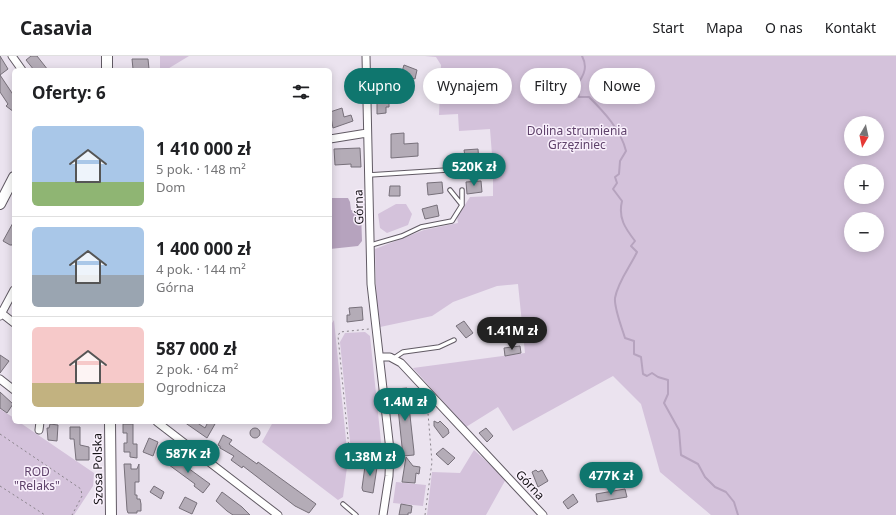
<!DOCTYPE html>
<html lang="pl">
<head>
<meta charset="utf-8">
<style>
	:root { --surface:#fff; --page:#f6f6f6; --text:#202124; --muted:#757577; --line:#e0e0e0; --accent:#0f766e }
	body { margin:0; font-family:"Noto Sans",sans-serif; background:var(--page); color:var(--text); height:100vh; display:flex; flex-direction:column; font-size:15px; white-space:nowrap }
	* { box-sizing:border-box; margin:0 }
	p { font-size:13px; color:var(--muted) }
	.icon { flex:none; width:22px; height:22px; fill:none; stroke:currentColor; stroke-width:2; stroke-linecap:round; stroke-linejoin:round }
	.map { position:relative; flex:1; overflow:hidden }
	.sheet { position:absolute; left:12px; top:12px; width:320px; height:356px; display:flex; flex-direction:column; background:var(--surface); border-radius:6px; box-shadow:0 2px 10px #0003 }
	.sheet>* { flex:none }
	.guide { position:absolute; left:344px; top:12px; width:380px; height:36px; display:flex; gap:8px }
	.needle { width:26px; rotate:189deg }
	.buttons { position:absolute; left:844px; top:60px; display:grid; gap:8px }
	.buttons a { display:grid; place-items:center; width:40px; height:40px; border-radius:50%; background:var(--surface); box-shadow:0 2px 10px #0003; font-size:20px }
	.price { position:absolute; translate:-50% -34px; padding:0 9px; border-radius:14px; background:var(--accent); color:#fff; font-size:13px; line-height:26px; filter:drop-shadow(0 1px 2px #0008) }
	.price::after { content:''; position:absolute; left:50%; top:24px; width:12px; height:9px; margin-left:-6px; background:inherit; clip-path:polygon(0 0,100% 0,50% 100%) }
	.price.current { background:#222; color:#fff }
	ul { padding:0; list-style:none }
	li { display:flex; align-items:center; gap:12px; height:100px; padding:0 20px }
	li+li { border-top:1px solid var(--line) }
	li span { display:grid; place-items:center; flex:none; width:112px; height:80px; border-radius:6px; color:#555 }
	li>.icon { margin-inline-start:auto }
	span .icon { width:48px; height:48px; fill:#fffc; stroke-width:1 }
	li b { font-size:17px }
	h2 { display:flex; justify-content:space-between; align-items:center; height:48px; padding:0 20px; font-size:17px }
	.pill { padding:0 14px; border-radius:18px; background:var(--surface); box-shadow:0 2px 10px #0003; font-size:14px; line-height:36px }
	.pill.current { background:var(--accent); color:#fff }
	header { display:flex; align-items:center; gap:24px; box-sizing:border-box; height:56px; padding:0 20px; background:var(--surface); border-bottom:1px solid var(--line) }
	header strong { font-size:19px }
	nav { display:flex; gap:22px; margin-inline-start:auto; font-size:14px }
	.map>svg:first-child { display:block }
	.green { fill:#d4c2db; fill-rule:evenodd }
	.water { fill:#b6a3be }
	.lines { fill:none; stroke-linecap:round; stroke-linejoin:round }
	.stream { stroke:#b6a3be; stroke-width:2 }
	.building { fill:#b4acb7; stroke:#77707a }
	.lane-casing { stroke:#615a64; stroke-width:5.5 }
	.street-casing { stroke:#615a64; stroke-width:9 }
	.secondary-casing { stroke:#615a64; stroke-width:12 }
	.path { stroke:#89838b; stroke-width:1; stroke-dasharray:2 3; stroke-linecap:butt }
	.lane { stroke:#fff; stroke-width:3.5 }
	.street { stroke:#fff; stroke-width:7 }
	.secondary { stroke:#fff; stroke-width:10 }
	.labels { text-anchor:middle; stroke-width:3; stroke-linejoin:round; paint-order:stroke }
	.park-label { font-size:12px; fill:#5f426b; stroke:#f9f0fc }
	.street-label { font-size:12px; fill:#131014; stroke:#f9f0fc }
</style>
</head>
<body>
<header>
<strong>Casavia</strong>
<nav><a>Start</a><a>Mapa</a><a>O nas</a><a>Kontakt</a></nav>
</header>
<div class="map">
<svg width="896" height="459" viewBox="0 0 896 459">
	<rect width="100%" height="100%" fill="#ebe3ef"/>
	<path class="green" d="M 160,0 L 189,0 L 166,14 L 160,14 Z
		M 425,0 L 896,0 L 896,459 L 711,459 L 660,416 L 641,348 L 613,320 L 513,375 L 498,351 L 466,371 L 413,312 L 525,297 L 518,228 L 497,230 L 453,246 L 432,260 L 380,271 L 377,263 L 375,193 L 424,174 L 458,167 L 457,161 L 470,141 L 493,140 L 493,112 L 490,73 L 459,75 L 458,58 L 439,59 L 441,9 L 436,1 ZM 851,67 L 877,67 L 877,93 L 851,93 ZM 851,115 L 877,115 L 877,141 L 851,141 ZM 851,163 L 877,163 L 877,189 L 851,189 Z
		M 396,148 L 406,148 L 412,158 L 408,169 L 387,177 L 380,172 L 378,158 Z
		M 334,264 L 348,404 L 343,441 L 338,444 L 262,386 L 273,366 L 330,366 L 330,270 Z
		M 365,276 L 370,280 L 383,405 L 352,405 L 340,286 L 345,277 Z
		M 0,353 L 14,362 L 14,366 L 19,366 L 94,417 L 93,430 L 74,459 L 0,459 Z
		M 474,394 L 506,423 L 486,459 L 427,459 L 432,416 L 460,417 Z
		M 396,426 L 426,429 L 423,450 L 393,447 Z"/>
	<path class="water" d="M 330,142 L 348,142 L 350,146 L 351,154 L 361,156 L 362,185 L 358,190 L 330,193 Z"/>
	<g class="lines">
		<path class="stream" d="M 582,0 C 588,11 584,19 577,29 L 579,41 L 589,41 C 604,56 621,74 626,95 L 620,105 L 619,118 L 615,121 L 617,127 L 613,133 L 622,145 C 618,162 625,172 635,185 L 631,190 L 637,196 C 630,211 618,225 615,242 C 614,252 622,272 625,282 L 634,285 L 634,298 L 641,301 L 643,318 L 647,320 L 652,317 L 658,321 L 668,324 L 668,338 L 664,347 L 679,374 L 681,399 L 698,408 L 705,421 L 715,431 L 726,436 L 734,446 L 738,459"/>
	</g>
	<path class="building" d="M 0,0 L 8,13 L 0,19 L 14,40 L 14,56 L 6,50 L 8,48 L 0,36 Z
		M 31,0 L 37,0 L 48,14 L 34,14 L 26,4 Z
		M 132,3 L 148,3 L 149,13 L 133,13 Z
		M 404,9 L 417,14 L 415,23 L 412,22 L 412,25 L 400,22 Z
		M 382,40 L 385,43 L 389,43 L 389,51 L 386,51 L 386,57 L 377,58 L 377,42 Z
		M 342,52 L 344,61 L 351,59 L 353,65 L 333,72 L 330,56 Z
		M 404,77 L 404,88 L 418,87 L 418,100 L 391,102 L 391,78 Z
		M 360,92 L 361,111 L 351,111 L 351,108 L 335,109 L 334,93 Z
		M 478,93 L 479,107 L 469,108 L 469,100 L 465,100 L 464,94 Z
		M 481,125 L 482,136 L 467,138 L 466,126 Z
		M 442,126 L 443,137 L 428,139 L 427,127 Z
		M 390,130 L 400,130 L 400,140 L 389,140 Z
		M 437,149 L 439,160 L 425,163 L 422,153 Z
		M 14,165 L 14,185 L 12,189 L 10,189 L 3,185 Z
		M 362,251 L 363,264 L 347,266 L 347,259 L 350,259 L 349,252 Z
		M 464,265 L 473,277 L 466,282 L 456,270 Z
		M 520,290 L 521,297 L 505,300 L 504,292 Z
		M 0,299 L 9,305 L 0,317 Z
		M 407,332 L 414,396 L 414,399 L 403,400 L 396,333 Z
		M 0,336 L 13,348 L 7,357 L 0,352 Z
		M 434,365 L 438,367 L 440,365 L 448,373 L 449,377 L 443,382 L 434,370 Z
		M 184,366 L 196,366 L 205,372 L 208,366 L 215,368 L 207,382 Z
		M 50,368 L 58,369 L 57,385 L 48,384 L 47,372 L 49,372 Z
		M 123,368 L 133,368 L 133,388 L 137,388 L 137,402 L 130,401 L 130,396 L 124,396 L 124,387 L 127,387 L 127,377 L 123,377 Z
		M 70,371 L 80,371 L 80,389 L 89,391 L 89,404 L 76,404 L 74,383 L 70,383 Z
		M250 377a5 5 0 1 1 10 0a5 5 0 1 1-10 0Z
		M 486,372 L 493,380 L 487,386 L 479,377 Z
		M 223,379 L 232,384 L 229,388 L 257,408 L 258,406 L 316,448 L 309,457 L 295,450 L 243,410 L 242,412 L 231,404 L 234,400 L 220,392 L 220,390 L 218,389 Z
		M 149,382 L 158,386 L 153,400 L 143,396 Z
		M 443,392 L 455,402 L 448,409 L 436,398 Z
		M 170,399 L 210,428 L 203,437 L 194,430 L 195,428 L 165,406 Z
		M 406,401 L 413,410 L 420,411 L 419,418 L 416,417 L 415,427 L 402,426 Z
		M 370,405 L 378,405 L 373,437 L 363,435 L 362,432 L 365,410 L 370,411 Z
		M 124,408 L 131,408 L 131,413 L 137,413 L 139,408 L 139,426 L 135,426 L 135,439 L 137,439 L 137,443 L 140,443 L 141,448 L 141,455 L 137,455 L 137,457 L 128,457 L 127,454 Z
		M 536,414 L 538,416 L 542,414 L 548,425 L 538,431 L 532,416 Z
		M 154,430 L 164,436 L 161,443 L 150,436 Z
		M 625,433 L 627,441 L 597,446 L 596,438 Z
		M 222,436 L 242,451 L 250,459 L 233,459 L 227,455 L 216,445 Z
		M 573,438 L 578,446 L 568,453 L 563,446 Z
		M 185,441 L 197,447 L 192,458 L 179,452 Z
		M 401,448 L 412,450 L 411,457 L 408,457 L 408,459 L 399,459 Z"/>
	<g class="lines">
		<defs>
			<path id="lane" d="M 369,119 L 463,113
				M 450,134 L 462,149
				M 371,189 L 402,180 L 421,171 L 452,165 L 462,149 L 462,134
				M 394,302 L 403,296 L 439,291 L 454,284
				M 343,448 L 356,459"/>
			<path id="street" d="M 12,0 L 22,14
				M 366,0 L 371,228 L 390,394 L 389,420 L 383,459
				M 330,83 L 367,77
				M 0,256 L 14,267
				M 0,260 L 14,234
				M 380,301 L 390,301 L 401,307 L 543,459
				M 0,323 L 14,334
				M 157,366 L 278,459
				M 39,374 L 40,366"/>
			<path id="secondary" d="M 107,0 L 107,14
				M 0,148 L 14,121
				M 110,366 L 111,459"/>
		</defs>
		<use href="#lane" class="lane-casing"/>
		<use href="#street" class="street-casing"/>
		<use href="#secondary" class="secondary-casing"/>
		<path class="path" d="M 0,378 L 81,433 L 82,440 L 72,459
			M 350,403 L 338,280 L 340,276 L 369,273
			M 0,430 L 45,459
			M 425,459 L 432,406 L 427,345"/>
		<use href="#lane" class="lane"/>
		<use href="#street" class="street"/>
		<use href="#secondary" class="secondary"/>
	</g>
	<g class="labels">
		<g class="park-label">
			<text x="577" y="79">Dolina strumienia<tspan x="577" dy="14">Grzęziniec</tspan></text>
			<text x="37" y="420">ROD<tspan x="37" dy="14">"Relaks"</tspan></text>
		</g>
		<g class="street-label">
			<text transform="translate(359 151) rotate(-92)" y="4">Górna</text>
			<text transform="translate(98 413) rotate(-91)" y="4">Szosa Polska</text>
			<text transform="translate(530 429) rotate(47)" y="4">Górna</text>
		</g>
	</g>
</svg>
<div class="buttons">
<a><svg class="needle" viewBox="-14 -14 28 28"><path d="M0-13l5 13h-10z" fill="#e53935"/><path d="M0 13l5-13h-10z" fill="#757577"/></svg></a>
<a>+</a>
<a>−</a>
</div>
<b class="price" style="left:474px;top:131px">520K zł</b>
<b class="price current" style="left:512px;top:295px">1.41M zł</b>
<b class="price" style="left:405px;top:366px">1.4M zł</b>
<b class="price" style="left:188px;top:418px">587K zł</b>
<b class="price" style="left:370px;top:421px">1.38M zł</b>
<b class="price" style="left:611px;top:440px">477K zł</b>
<div class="guide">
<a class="pill current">Kupno</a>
<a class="pill">Wynajem</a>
<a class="pill">Filtry</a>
<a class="pill">Nowe</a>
</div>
<section class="sheet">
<h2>Oferty: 6<svg class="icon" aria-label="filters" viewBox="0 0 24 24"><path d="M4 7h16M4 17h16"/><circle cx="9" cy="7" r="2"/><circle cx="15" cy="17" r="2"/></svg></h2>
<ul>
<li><span style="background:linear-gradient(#a9c7e8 70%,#8fb573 0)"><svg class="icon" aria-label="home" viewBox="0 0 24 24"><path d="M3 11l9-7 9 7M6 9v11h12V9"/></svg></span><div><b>1 410 000 zł</b><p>5 pok. · 148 m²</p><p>Dom</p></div></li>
<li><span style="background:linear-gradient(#a9c7e8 60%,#9aa5b1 0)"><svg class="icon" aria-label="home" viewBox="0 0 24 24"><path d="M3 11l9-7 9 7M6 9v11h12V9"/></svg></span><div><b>1 400 000 zł</b><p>4 pok. · 144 m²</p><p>Górna</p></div></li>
<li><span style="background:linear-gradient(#f6c9c9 70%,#c2b280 0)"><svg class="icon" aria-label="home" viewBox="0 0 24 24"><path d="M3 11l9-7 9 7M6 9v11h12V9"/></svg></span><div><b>587 000 zł</b><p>2 pok. · 64 m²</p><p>Ogrodnicza</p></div></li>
</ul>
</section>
</div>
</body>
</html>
